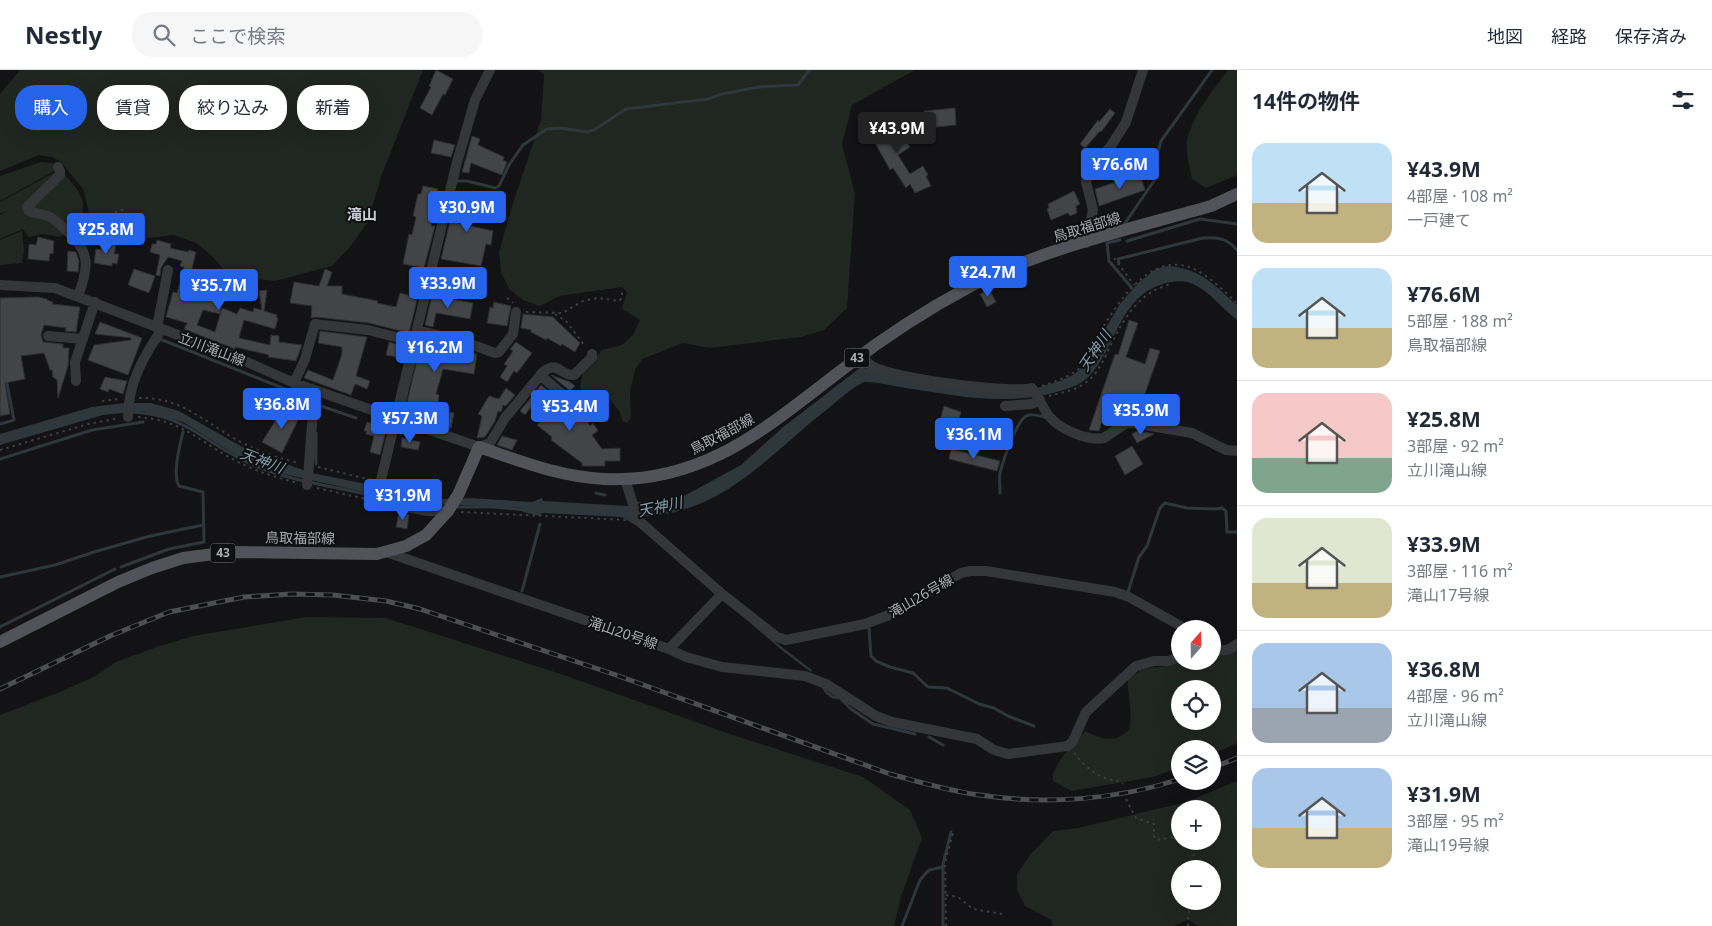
<!DOCTYPE html>
<html lang="ja">
<head>
<meta charset="utf-8">
<style>
	:root { --surface:#fff; --page:#f6f6f7; --text:#1f2937; --muted:#747a83; --line:#e0e1e3; --accent:#2563eb }
	body { margin:0; font-family:"Noto Sans","Noto Sans JP",sans-serif; background:var(--page); color:var(--text); height:100vh; display:flex; flex-direction:column; font-size:19px; white-space:nowrap }
	* { box-sizing:border-box; margin:0 }
	p { font-size:16px; color:var(--muted) }
	.icon { flex:none; width:28px; height:28px; fill:none; stroke:currentColor; stroke-width:2; stroke-linecap:round; stroke-linejoin:round }
	.map { position:relative; flex:1; overflow:hidden }
	.side { display:flex; flex-direction:column; background:var(--surface); width:475px }
	.side>* { flex:none }
	.banner { position:absolute; left:15px; top:15px; width:475px; height:45px; display:flex; gap:10px }
	.needle { width:32px; rotate:20deg }
	.fabs { position:absolute; left:1171px; top:550px; display:grid; gap:10px }
	.fabs a { display:grid; place-items:center; width:50px; height:50px; border-radius:50%; background:var(--surface); box-shadow:0 5px 20px #0002; font-size:25px }
	.price { position:absolute; translate:-50% -42px; padding:0 11px; border-radius:5px; background:var(--accent); color:#fff; font-size:16px; line-height:32px; filter:drop-shadow(0 1px 2px #0008) }
	.price::after { content:''; position:absolute; left:50%; top:30px; width:15px; height:11px; margin-left:-8px; background:inherit; clip-path:polygon(0 0,100% 0,50% 100%) }
	.price.current { background:#222; color:#fff }
	ul { padding:0; list-style:none }
	li { display:flex; align-items:center; gap:15px; height:125px; padding:0 15px }
	li+li { border-top:1px solid var(--line) }
	li span { display:grid; place-items:center; flex:none; width:140px; height:100px; border-radius:15px; color:#555 }
	li>.icon { margin-inline-start:auto }
	span .icon { width:60px; height:60px; fill:#fffc; stroke-width:1 }
	li b { font-size:21px }
	h2 { display:flex; justify-content:space-between; align-items:center; height:60px; padding:0 15px; font-size:21px }
	.pill { padding:0 18px; border-radius:20px; background:var(--surface); box-shadow:0 5px 20px #0002; font-size:18px; line-height:45px }
	.pill.current { background:var(--accent); color:#fff }
	header { display:flex; align-items:center; gap:30px; box-sizing:border-box; height:70px; padding:0 25px; background:var(--surface); border-bottom:1px solid var(--line) }
	header strong { font-size:24px }
	nav { display:flex; gap:28px; margin-inline-start:auto; font-size:18px }
	.search { width:350px; height:45px; background:var(--page); display:flex; align-items:center; gap:12px; box-sizing:border-box; padding:0 18px; border-radius:20px; color:var(--muted); font-size:19px }
	main { display:flex; flex:1; min-height:0 }
	.map>svg:first-child { display:block }
	.green { fill:#202620; fill-rule:evenodd }
	.water { fill:#2e373c }
	.lines { fill:none; stroke-linecap:round; stroke-linejoin:round }
	.stream { stroke:#2e373c; stroke-width:3 }
	.building { fill:#424447; stroke:#2e2e30 }
	.path { stroke:#3b3d40; stroke-width:2; stroke-dasharray:2.5 4; stroke-linecap:butt }
	.minor { stroke:#353639; stroke-width:10 }
	.major { stroke:#515358; stroke-width:12 }
	.rail-casing { stroke:#4c4e52; stroke-width:5 }
	.rail { stroke:#0e0f10; stroke-width:3; stroke-dasharray:9; stroke-linecap:butt }
	.labels { text-anchor:middle; stroke-width:4; stroke-linejoin:round; paint-order:stroke }
	.shield { fill:#0e0f10; stroke:#797d82; stroke-width:1 }
	.shield-label { font-size:12px; font-weight:bold; fill:#a7acb3 }
	.street-label { font-size:14px; fill:#a7acb3; stroke:#0e0f10 }
	.neighbourhood-label { font-size:15px; font-weight:bold; fill:#c7cad0; stroke:#0e0f10 }
	.water-label { font-size:15px; font-style:italic; fill:#829caa; stroke:#0e0f10 }
</style>
</head>
<body>
<header>
<strong>Nestly</strong>
<div class="search"><svg class="icon" aria-label="search" viewBox="0 0 24 24"><circle cx="10" cy="10" r="6"/><path d="M15 15l6 6"/></svg>ここで検索</div>
<nav><a>地図</a><a>経路</a><a>保存済み</a></nav>
</header>
<main>
<div class="map">
<svg width="1237" height="856" viewBox="0 0 1237 856">
	<rect width="100%" height="100%" fill="#131315"/>
	<path class="green" d="M 20,0 L 423,0 L 381,107 L 368,152 L 350,177 L 332,196 L 275,211 L 247,208 L 223,199 L 212,186 L 196,173 L 174,165 L 125,171 L 95,167 L 85,160 L 82,151 L 89,143 L 83,119 L 61,92 L 52,87 L 39,85 L 0,101 L 0,24 Z
		M 538,0 L 915,0 L 852,35 L 842,74 L 855,123 L 847,238 L 824,260 L 801,267 L 710,278 L 683,273 L 642,289 L 635,300 L 630,322 L 631,348 L 627,353 L 622,351 L 620,342 L 609,328 L 598,336 L 586,334 L 580,317 L 583,302 L 602,280 L 622,275 L 633,265 L 640,250 L 622,239 L 627,222 L 622,217 L 559,226 L 540,236 L 523,230 L 509,219 L 501,202 L 499,182 L 512,136 L 541,50 L 544,4 Z
		M 1228,0 L 1237,0 L 1237,105 L 1206,118 L 1192,109 C 1189,95 1184,77 1189,63 C 1196,40 1214,19 1228,0 Z
		M 41,92 L 57,94 L 56,100 L 0,131 L 0,106 Z
		M 57,101 L 57,103 L 27,131 L 44,148 L 65,163 L 60,167 L 42,164 L 29,167 L 23,159 L 0,169 L 0,145 L 11,139 L 0,144 L 0,132 Z
		M 65,105 C 79,120 90,132 78,152 L 79,156 L 73,163 L 30,135 Z
		M 22,161 L 24,181 L 22,193 L 0,195 L 0,170 Z
		M 306,547 L 386,548 L 561,604 L 727,663 L 863,707 L 910,740 L 922,768 L 901,827 L 894,856 L 0,856 L 0,645 L 60,622 L 95,606 L 116,592 L 157,577 L 193,566 Z
		M 1237,579 L 1237,673 L 1213,684 L 1212,679 L 1180,679 L 1180,697 L 1153,707 L 1071,721 L 1053,711 C 1050,695 1075,674 1085,661 C 1101,669 1114,674 1129,660 C 1133,642 1127,626 1128,607 L 1139,602 L 1139,599 L 1160,597 L 1180,591 L 1212,591 L 1213,585 L 1226,585 ZM 1180,619 L 1212,619 L 1212,651 L 1180,651 Z
		M 1237,711 L 1237,856 L 1198,856 L 1188,850 L 1174,856 L 1053,856 L 1051,850 L 1025,836 L 1017,820 L 1017,804 L 1031,784 L 1053,761 L 1078,758 L 1186,732 ZM 1180,739 L 1212,739 L 1212,771 L 1180,771 ZM 1180,799 L 1212,799 L 1212,831 L 1180,831 Z"/>
	<path class="water" d="M 1168,196 C 1200,198 1214,215 1237,235 L 1237,250 C 1222,239 1211,222 1193,214 C 1184,210 1173,211 1163,214 C 1121,226 1117,273 1092,303 C 1084,313 1072,318 1060,321 C 1012,336 961,327 913,319 C 897,317 880,312 864,312 C 849,319 835,334 821,344 C 761,393 718,446 634,447 C 692,500 749,554 812,600 L 811,602 L 783,581 L 637,456 L 622,447 L 542,443 L 540,446 L 523,442 L 523,438 L 435,434 L 382,426 L 284,404 L 260,396 L 241,388 L 183,352 L 143,341 L 103,345 L 0,375 L 0,364 L 92,337 L 125,333 L 151,333 L 179,341 L 251,382 L 312,403 L 440,429 L 470,428 L 532,432 L 542,428 L 543,431 L 628,436 L 637,432 L 666,431 L 686,425 L 741,395 L 782,358 L 861,297 L 883,303 L 1037,318 L 1060,311 L 1073,305 L 1083,297 L 1120,234 L 1138,213 L 1156,199 Z"/>
	<g class="lines">
		<path class="stream" d="M 456,113 L 456,111 L 467,111 L 495,118 L 499,116 L 509,95 L 523,75 L 547,59 L 561,58 L 587,62 L 594,60 L 626,39 L 708,29 L 722,24 L 759,17 L 798,15 L 809,0
			M 1123,156 L 1158,105 L 1156,89 L 1161,71 L 1212,0
			M 1120,170 L 1107,173 L 1109,191 L 1131,217
			M 1127,171 L 1200,149 L 1237,154
			M 1119,193 L 1118,189 L 1203,168 C 1217,167 1227,168 1237,180
			M 159,271 L 160,269 L 290,321
			M 318,335 L 356,348
			M 130,342 C 187,343 209,378 258,397 C 295,412 337,417 376,426
			M 402,343 L 414,292
			M 0,354 L 14,350 L 6,309
			M 0,389 L 92,360 L 143,352
			M 316,394 L 316,363
			M 596,423 L 605,425
			M 1000,423 C 1000,416 999,409 1000,403 C 1003,391 1016,352 1026,346 C 1032,343 1039,346 1045,347
			M 411,433 L 435,436
			M 454,437 L 493,437 L 527,440
			M 121,497 L 169,479 L 204,472 L 203,422 L 179,416 C 172,404 180,375 183,362
			M 0,507 L 55,495 L 94,482 L 150,466 L 203,455
			M 522,521 L 540,454
			M 1128,522 L 1139,487 L 1147,476 L 1160,438 L 1165,433 L 1187,438 L 1215,439 L 1222,438 L 1226,441 L 1227,462 L 1237,462
			M 0,557 L 115,499
			M 869,559 L 871,586 L 876,591 L 890,597 L 913,603 L 928,617 L 947,618 L 979,634 L 994,638 L 1008,646 L 1034,656
			M 823,617 L 827,623 L 833,627 L 840,628 L 851,639 L 873,654 L 915,664
			M 929,667 L 943,675
			M 902,856 L 920,810 L 929,800 L 943,797
			M 943,856 L 943,794 L 951,762"/>
	</g>
	<path class="building" d="M 436,0 L 453,9 L 445,25 L 443,24 L 432,45 L 420,38 L 431,17 L 429,16 Z
		M 955,38 L 956,55 L 926,58 L 924,41 Z
		M 1110,39 L 1115,43 L 1101,62 L 1100,61 L 1085,78 L 1080,74 L 1098,50 L 1099,52 Z
		M 890,46 L 910,77 L 898,85 L 910,104 L 923,96 L 928,105 L 926,106 L 931,116 L 915,123 L 910,114 L 906,118 L 893,98 L 890,100 L 868,60 Z
		M 472,66 L 480,69 L 478,75 L 504,87 L 503,90 L 507,92 L 502,105 L 471,93 L 469,103 L 462,102 Z
		M 434,70 L 455,75 L 451,87 L 431,83 Z
		M 1140,104 L 1145,120 L 1099,136 L 1095,119 Z
		M 423,116 L 438,119 L 437,123 L 439,124 L 431,156 L 435,156 L 424,198 L 403,194 L 409,164 L 412,165 L 416,147 L 413,146 L 418,124 L 421,124 Z
		M 1074,121 L 1080,134 L 1076,136 L 1077,143 L 1070,146 L 1068,143 L 1051,150 L 1047,139 L 1049,138 L 1048,134 Z
		M 457,122 L 474,126 L 474,123 L 488,125 L 486,138 L 483,140 L 462,136 L 457,153 L 493,161 L 491,175 L 486,174 L 481,196 L 441,189 Z
		M 38,167 L 54,171 L 53,184 L 50,183 L 49,191 L 28,189 L 29,174 L 36,175 Z
		M 157,170 L 171,174 L 170,178 L 188,182 L 189,180 L 196,182 L 190,207 L 195,209 L 190,221 L 223,228 L 220,244 L 203,240 L 197,255 L 215,262 L 222,238 L 237,244 L 240,238 L 253,242 L 254,238 L 262,240 L 259,221 L 267,220 L 264,241 L 277,245 L 276,247 L 278,248 L 275,259 L 244,250 L 239,268 L 270,275 L 271,265 L 279,266 L 279,272 L 302,275 L 296,291 L 268,287 L 269,285 L 235,277 L 235,279 L 184,259 L 187,253 L 166,247 L 173,222 L 177,223 L 184,197 L 180,196 L 182,191 L 168,187 L 161,198 L 160,206 L 156,205 L 160,185 L 150,182 L 152,174 L 156,174 Z
		M 103,173 L 116,175 L 114,184 L 119,184 L 117,194 L 112,193 L 112,196 L 94,193 L 96,179 L 101,180 Z
		M 68,181 L 76,182 L 79,191 L 78,202 L 67,201 Z
		M 134,199 L 155,206 L 149,223 L 128,215 Z
		M 325,199 L 332,202 L 327,216 L 342,216 L 342,224 L 378,231 L 377,233 L 396,237 L 400,223 L 411,226 L 411,228 L 417,230 L 409,263 L 369,253 L 316,247 L 311,248 L 312,236 L 290,233 L 294,212 L 319,216 Z
		M 989,219 L 996,232 L 987,237 L 980,224 Z
		M 432,225 L 473,233 L 470,249 L 436,243 L 433,257 L 425,255 Z
		M 38,227 L 47,229 L 47,230 L 53,232 L 52,234 L 80,237 L 76,262 L 65,261 L 66,258 L 44,255 L 41,265 L 43,272 L 63,274 L 63,278 L 69,278 L 68,296 L 58,328 L 57,310 L 53,307 L 52,300 L 50,300 L 44,283 L 21,286 L 25,309 L 5,313 L 10,344 L 0,346 L 0,228 Z
		M 494,232 L 511,236 L 507,256 L 487,253 L 490,237 L 493,238 Z
		M 523,244 L 553,247 L 580,273 L 575,282 L 562,274 L 561,276 L 547,268 L 546,270 L 531,262 L 531,260 L 521,258 Z
		M 1129,250 L 1138,253 L 1126,287 L 1145,294 L 1150,278 L 1160,281 L 1137,346 L 1121,341 L 1118,349 L 1104,345 L 1099,361 L 1089,360 L 1115,284 L 1118,285 Z
		M 100,252 L 142,268 L 128,305 L 88,290 L 94,275 L 131,270 L 131,268 L 95,264 Z
		M 320,261 L 367,267 L 356,306 L 370,311 L 367,319 L 355,314 L 351,325 L 304,308 L 308,300 L 333,310 L 342,284 L 342,277 L 318,273 Z
		M 422,268 L 444,274 L 443,279 L 477,284 L 474,304 L 443,299 L 436,324 L 439,325 L 437,342 L 422,340 L 422,342 L 406,337 Z
		M 389,272 L 406,277 L 403,288 L 386,285 Z
		M 516,272 L 532,283 L 517,303 L 514,301 L 507,312 L 500,307 L 507,296 L 504,294 L 513,281 L 510,279 Z
		M 551,305 L 570,312 L 575,316 L 570,321 Z
		M 105,307 L 127,311 L 123,324 L 109,319 L 108,322 L 100,319 Z
		M 541,315 L 552,324 L 546,332 L 566,346 L 572,342 L 581,341 L 590,356 L 593,353 L 598,361 L 592,365 L 602,379 L 620,378 L 620,391 L 605,391 L 605,396 L 582,396 L 582,393 L 551,370 L 552,367 L 537,355 L 543,348 L 530,338 L 525,345 L 520,341 Z
		M 506,318 L 515,325 L 506,336 L 503,335 L 501,342 L 498,341 L 495,351 L 485,367 L 477,368 L 482,346 L 478,344 L 489,326 L 499,329 Z
		M 944,336 L 961,342 L 955,362 L 938,357 Z
		M 284,337 L 300,346 L 282,383 L 262,372 Z
		M 441,340 L 454,343 L 451,358 L 437,355 Z
		M 367,352 L 387,357 L 380,385 L 370,382 L 374,366 L 366,364 L 367,361 L 364,361 Z
		M 1137,361 L 1154,364 L 1137,373 L 1132,364 Z
		M 502,366 L 517,370 L 512,380 L 497,375 Z
		M 402,368 L 420,372 L 418,380 L 401,377 Z
		M 1132,376 L 1143,394 L 1125,405 L 1115,386 Z
		M 951,379 L 1000,391 L 997,401 L 949,389 Z
		M 399,442 L 409,445 L 407,459 L 396,457 Z"/>
	<g class="lines">
		<path class="path" d="M 80,159 L 96,148 L 125,139
			M 1114,188 L 1134,215
			M 507,228 L 513,233
			M 526,242 L 562,243 L 583,231 L 598,228 L 619,231 L 622,228 L 622,221
			M 555,244 L 566,251 L 585,276
			M 1042,316 C 1056,311 1071,307 1082,296 C 1092,286 1095,271 1102,259 C 1121,227 1155,177 1198,201 C 1212,209 1225,222 1237,233
			M 1049,326 C 1060,323 1072,321 1082,315 C 1093,309 1101,296 1106,285 C 1121,254 1135,223 1171,214
			M 139,328 C 181,327 203,351 237,370 C 257,381 277,388 299,393
			M 102,331 L 119,329
			M 138,347 C 180,350 195,368 229,387 C 251,400 274,407 298,413
			M 0,380 L 88,354 L 119,348
			M 318,397 L 372,410
			M 317,418 L 366,429
			M 461,442 L 628,450
			M 1074,683 C 1083,694 1092,703 1105,708 C 1111,711 1118,709 1123,714
			M 1126,729 L 1136,748 L 1154,754 L 1154,766 L 1156,770 L 1180,766
			M 1191,771 L 1196,799
			M 946,825 L 958,827 L 973,839 L 1002,844
			M 946,856 L 945,793 L 953,763
			M 1188,856 L 1188,844 L 1193,831"/>
		<path class="minor" d="M 58,97 L 60,101 L 60,105 L 27,137 L 29,141 C 35,143 42,144 48,146 C 55,149 60,155 66,160 C 91,182 89,197 78,226
			M 1086,173 L 1093,140 L 1086,112 L 1091,98 L 1111,76 L 1126,52 L 1143,0
			M 0,215 L 55,218 L 238,288 L 294,313 L 479,377 L 490,373 L 505,348 L 543,302 C 559,290 560,306 574,305 L 592,287 L 592,284
			M 157,257 L 168,200
			M 417,260 L 462,271 L 495,283 L 499,282 L 513,264 L 516,242
			M 48,266 L 83,269
			M 860,286 C 864,289 868,294 872,296 C 890,308 1011,324 1032,318 C 1038,326 1042,336 1048,345 C 1059,359 1086,371 1104,368 L 1126,353 L 1133,353 L 1192,363 L 1226,380 L 1237,381
			M 540,305 L 576,336
			M 76,311 L 75,292 L 95,232
			M 294,313 L 305,289 L 315,254 L 368,260 L 415,272
			M 1005,336 L 1032,334 L 1040,330
			M 128,347 C 128,314 143,287 162,259
			M 307,415 C 311,384 310,352 317,321
			M 448,441 L 427,441 L 376,431 L 456,96 L 475,30 L 490,0
			M 386,482 L 669,579 L 722,524 L 638,450 L 625,409
			M 722,524 L 777,567 L 786,570 L 865,554 L 889,545 L 961,503 L 970,501 L 986,501 L 1115,522 L 1129,527 L 1186,559
			M 1212,576 C 1222,583 1228,581 1237,574
			M 669,579 L 686,587 L 722,597 L 805,606 L 826,614 L 876,646 L 892,652 L 977,669 L 994,680 L 1008,684 L 1068,676 L 1073,671 L 1086,642 L 1136,596 L 1154,591 L 1169,591 L 1180,586"/>
		<path class="major" d="M 0,572 L 118,512 L 152,498 L 183,488 L 230,482 L 377,484 L 406,476 L 426,465 L 448,441 L 459,423 L 479,377 C 520,391 560,407 604,409 C 707,414 770,354 847,296 C 886,266 926,240 969,217 C 1043,178 1131,159 1211,136 L 1237,124"/>
		<defs>
			<path id="rail" d="M 0,619 L 110,566 L 169,542 L 244,527 L 292,524 L 333,525 L 386,531 L 420,539 L 616,605 L 890,704 C 920,712 949,721 980,725 C 1045,735 1117,730 1180,709
				M 1212,698 L 1237,688"/>
		</defs>
		<use href="#rail" class="rail-casing"/>
		<use href="#rail" class="rail"/>
	</g>
	<g class="labels">
		<g class="shield">
			<rect x="844.5" y="278.5" width="25" height="19" rx="4"/>
			<rect x="210.5" y="473.5" width="25" height="19" rx="4"/>
		</g>
		<g class="shield-label">
			<text x="857" y="292">43</text>
			<text x="223" y="487">43</text>
		</g>
		<g class="street-label">
			<text transform="translate(1087 157) rotate(-17)" y="5">鳥取福部線</text>
			<text transform="translate(212 279) rotate(21)" y="5">立川滝山線</text>
			<text transform="translate(722 364) rotate(-28)" y="5">鳥取福部線</text>
			<text transform="translate(300 468) rotate(1)" y="5">鳥取福部線</text>
			<text transform="translate(921 526) rotate(-30)" y="5">滝山26号線</text>
			<text transform="translate(623 563) rotate(19)" y="5">滝山20号線</text>
		</g>
		<g class="neighbourhood-label">
			<text x="362" y="150">滝山</text>
		</g>
		<g class="water-label">
			<text transform="translate(1095 281) rotate(-56)" y="5">天神川</text>
			<text transform="translate(262 391) rotate(21)" y="5">天神川</text>
			<text transform="translate(660 437) rotate(-12)" y="5">天神川</text>
		</g>
	</g>
</svg>
<div class="fabs">
<a><svg class="needle" viewBox="-14 -14 28 28"><path d="M0-13l5 13h-10z" fill="#e53935"/><path d="M0 13l5-13h-10z" fill="#747a83"/></svg></a>
<a><svg class="icon" aria-label="locate" viewBox="0 0 24 24"><circle cx="12" cy="12" r="6"/><path d="M12 2v4M12 18v4M2 12h4M18 12h4"/></svg></a>
<a><svg class="icon" aria-label="layers" viewBox="0 0 24 24"><path d="M12 4l9 5-9 5-9-5zM3 14l9 5 9-5"/></svg></a>
<a>+</a>
<a>−</a>
</div>
<b class="price current" style="left:897px;top:84px">¥43.9M</b>
<b class="price" style="left:1120px;top:120px">¥76.6M</b>
<b class="price" style="left:467px;top:163px">¥30.9M</b>
<b class="price" style="left:106px;top:185px">¥25.8M</b>
<b class="price" style="left:988px;top:228px">¥24.7M</b>
<b class="price" style="left:448px;top:239px">¥33.9M</b>
<b class="price" style="left:219px;top:241px">¥35.7M</b>
<b class="price" style="left:435px;top:303px">¥16.2M</b>
<b class="price" style="left:282px;top:360px">¥36.8M</b>
<b class="price" style="left:570px;top:362px">¥53.4M</b>
<b class="price" style="left:1141px;top:366px">¥35.9M</b>
<b class="price" style="left:410px;top:374px">¥57.3M</b>
<b class="price" style="left:974px;top:390px">¥36.1M</b>
<b class="price" style="left:403px;top:451px">¥31.9M</b>
<div class="banner">
<a class="pill current">購入</a>
<a class="pill">賃貸</a>
<a class="pill">絞り込み</a>
<a class="pill">新着</a>
</div>
</div>
<section class="side">
<h2>14件の物件<svg class="icon" aria-label="filters" viewBox="0 0 24 24"><path d="M4 7h16M4 17h16"/><circle cx="9" cy="7" r="2"/><circle cx="15" cy="17" r="2"/></svg></h2>
<ul>
<li><span style="background:linear-gradient(#bfe0f5 60%,#c2b280 0)"><svg class="icon" aria-label="home" viewBox="0 0 24 24"><path d="M3 11l9-7 9 7M6 9v11h12V9"/></svg></span><div><b>¥43.9M</b><p>4部屋 · 108 m²</p><p>一戸建て</p></div></li>
<li><span style="background:linear-gradient(#bfe0f5 60%,#c2b280 0)"><svg class="icon" aria-label="home" viewBox="0 0 24 24"><path d="M3 11l9-7 9 7M6 9v11h12V9"/></svg></span><div><b>¥76.6M</b><p>5部屋 · 188 m²</p><p>鳥取福部線</p></div></li>
<li><span style="background:linear-gradient(#f6c9c9 65%,#7fa58c 0)"><svg class="icon" aria-label="home" viewBox="0 0 24 24"><path d="M3 11l9-7 9 7M6 9v11h12V9"/></svg></span><div><b>¥25.8M</b><p>3部屋 · 92 m²</p><p>立川滝山線</p></div></li>
<li><span style="background:linear-gradient(#dfe7d0 65%,#c2b280 0)"><svg class="icon" aria-label="home" viewBox="0 0 24 24"><path d="M3 11l9-7 9 7M6 9v11h12V9"/></svg></span><div><b>¥33.9M</b><p>3部屋 · 116 m²</p><p>滝山17号線</p></div></li>
<li><span style="background:linear-gradient(#a9c7e8 65%,#9aa5b1 0)"><svg class="icon" aria-label="home" viewBox="0 0 24 24"><path d="M3 11l9-7 9 7M6 9v11h12V9"/></svg></span><div><b>¥36.8M</b><p>4部屋 · 96 m²</p><p>立川滝山線</p></div></li>
<li><span style="background:linear-gradient(#a9c7e8 60%,#c2b280 0)"><svg class="icon" aria-label="home" viewBox="0 0 24 24"><path d="M3 11l9-7 9 7M6 9v11h12V9"/></svg></span><div><b>¥31.9M</b><p>3部屋 · 95 m²</p><p>滝山19号線</p></div></li>
</ul>
</section>
</main>
</body>
</html>
